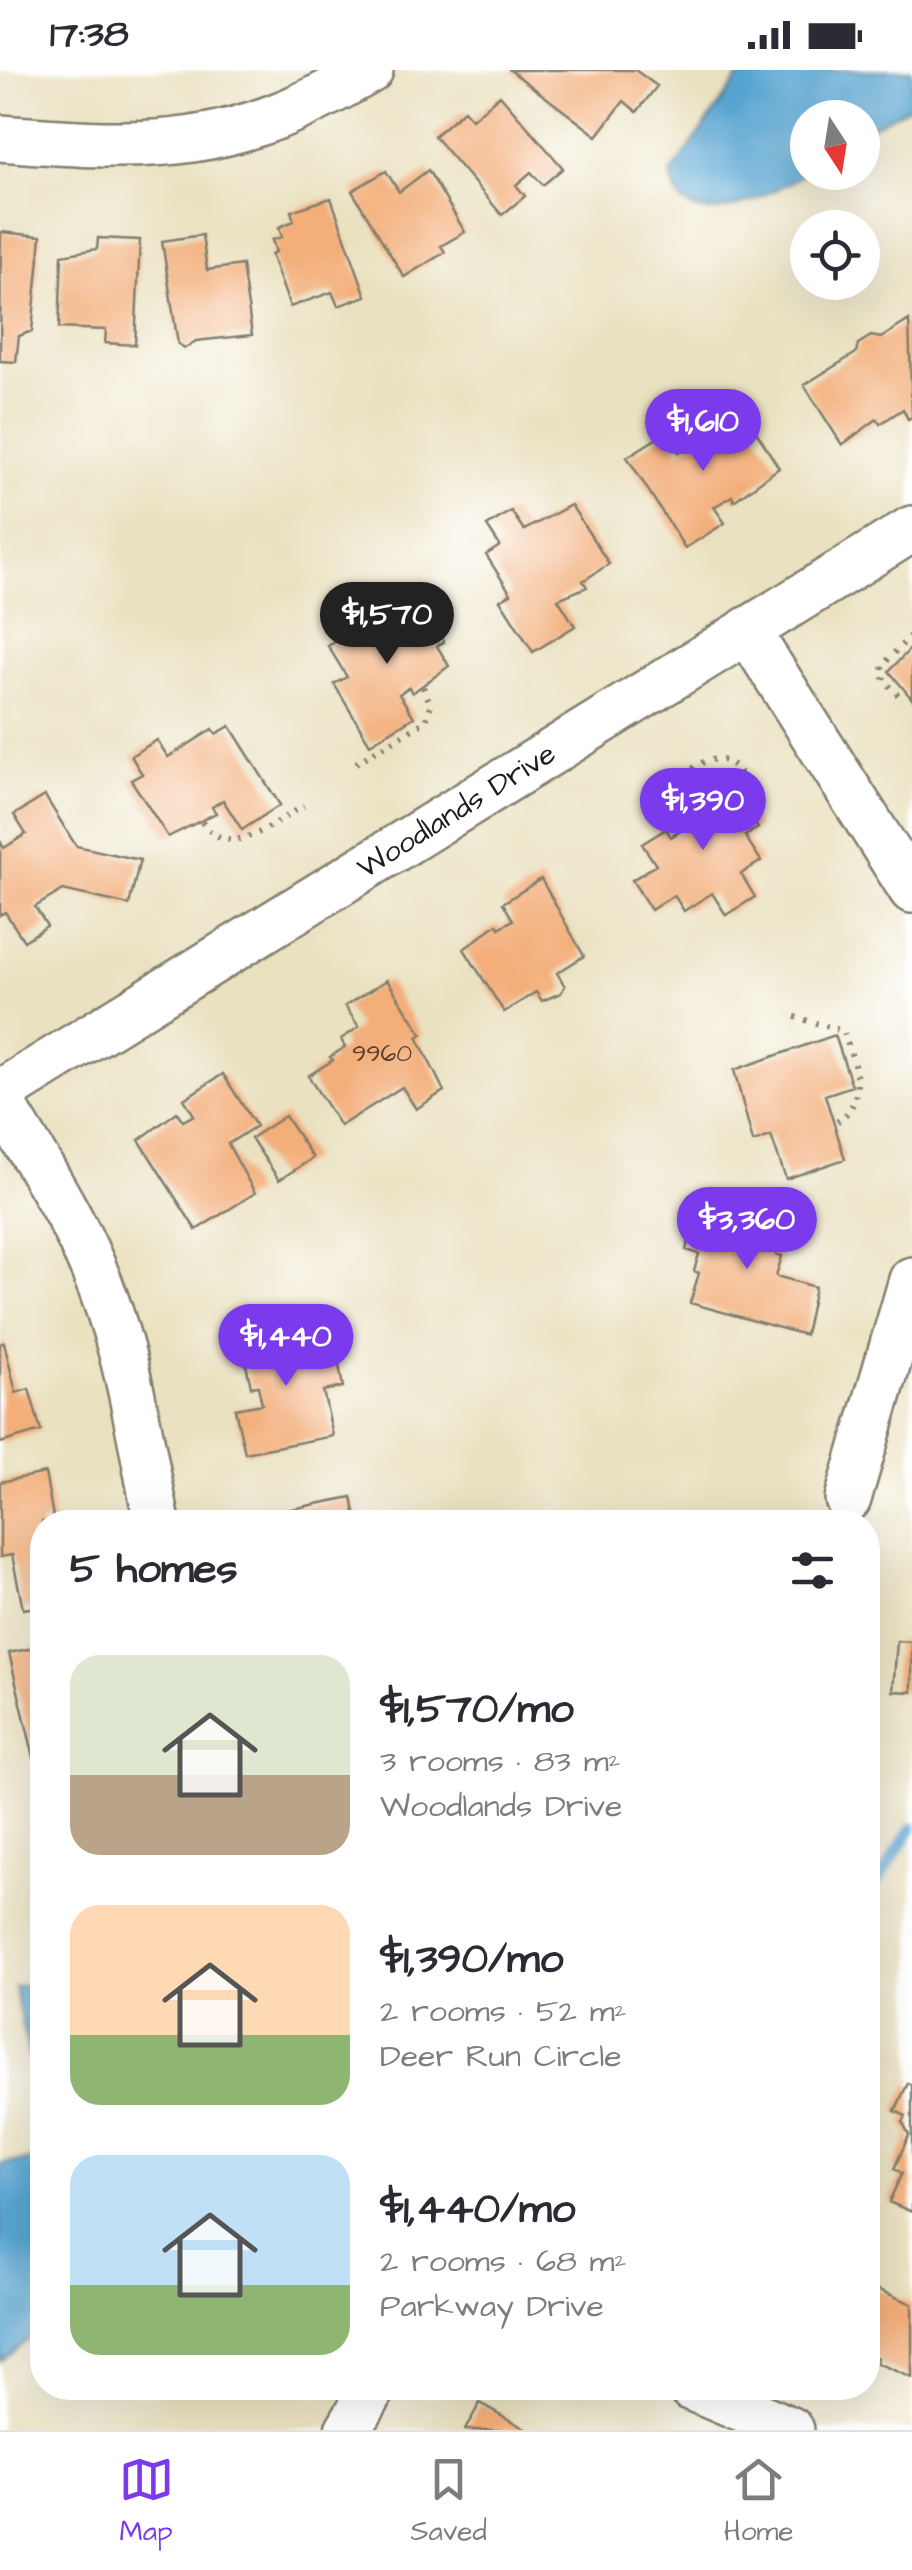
<!DOCTYPE html>
<html lang="en">
<head>
<meta charset="utf-8">
<style>
	:root { --surface:#fff; --page:#f7f7f7; --text:#2b2b33; --muted:#7c7c81; --line:#e1e1e2; --accent:#7c3aed }
	body { margin:0; font-family:"Architects Daughter",sans-serif; background:var(--page); color:var(--text); height:100vh; display:flex; flex-direction:column; font-size:38px; white-space:nowrap }
	* { box-sizing:border-box; margin:0 }
	p { font-size:32px; color:var(--muted) }
	.icon { flex:none; width:55px; height:55px; fill:none; stroke:currentColor; stroke-width:2; stroke-linecap:round; stroke-linejoin:round }
	.map { position:relative; flex:1; overflow:hidden }
	.panel { position:absolute; left:30px; top:1440px; width:850px; height:890px; display:flex; flex-direction:column; background:var(--surface); border-radius:40px; box-shadow:0 10px 40px #0002 }
	.panel>* { flex:none }
	.needle { width:65px; rotate:168deg }
	.fabs { position:absolute; left:790px; top:30px; display:grid; gap:20px }
	.fabs a { display:grid; place-items:center; width:90px; height:90px; border-radius:50%; background:var(--surface); box-shadow:0 10px 40px #0002; font-size:50px }
	.price { position:absolute; translate:-50% -85px; padding:0 22px; border-radius:35px; background:var(--accent); color:#fff; font-size:32px; line-height:65px; filter:drop-shadow(0 2px 5px #0008) }
	.price::after { content:''; position:absolute; left:50%; top:60px; width:30px; height:22px; margin-left:-15px; background:inherit; clip-path:polygon(0 0,100% 0,50% 100%) }
	.price.current { background:#222; color:#fff }
	ul { padding:0; list-style:none }
	li { display:flex; align-items:center; gap:30px; height:250px; padding:0 40px }
	li span { display:grid; place-items:center; flex:none; width:280px; height:200px; border-radius:30px; color:#555 }
	li>.icon { margin-inline-start:auto }
	span .icon { width:120px; height:120px; fill:#fffc; stroke-width:1 }
	li b { font-size:42px }
	h2 { display:flex; justify-content:space-between; align-items:center; height:120px; padding:0 40px; font-size:42px }
	.status { display:flex; justify-content:space-between; align-items:center; height:70px; padding:0 50px; background:var(--surface); direction:ltr }
	.status svg { height:28px; fill:currentColor }
	.dock { display:flex; justify-content:space-around; align-items:center; height:140px; border-top:2px solid var(--line); background:var(--surface); font-size:28px; color:var(--muted) }
	.dock a { display:grid; justify-items:center; gap:5px }
	.dock .current { color:var(--accent) }
	.map>svg:first-child { display:block }
	.water { fill:#57a4d0; stroke:#3a6076; stroke-width:2.5 }
	.lines { fill:none; stroke-linecap:round; stroke-linejoin:round }
	.stream { stroke:#57a4d0; stroke-width:11 }
	.building { fill:#f3ae79 }
	.minor-casing { stroke:#837e6e; stroke-width:50 }
	.path { stroke:#837e6e; stroke-width:6; stroke-dasharray:2.5 8; stroke-linecap:butt }
	.minor { stroke:#fff; stroke-width:45 }
	.labels { text-anchor:middle; stroke-width:8; stroke-linejoin:round; paint-order:stroke }
	.number-label { font-size:25px; fill:#524033 }
	.street-label { font-size:30px; fill:#1c1c1c; stroke:#fff }
</style>
</head>
<body>
<div class="status"><b>17:38</b><svg viewBox="0 0 49 12"><path d="M0 12V9h3v3zM5 12V6h3v6zM10 12V3h3v9zM15 12V0h3v12zM26 1h20v11H26zM47 4h2v5h-2z"/></svg></div>
<div class="map">
<svg width="912" height="2360" viewBox="0 0 912 2360">
	<rect width="100%" height="100%" fill="#fff"/>
	<filter id="ink" filterUnits="userSpaceOnUse"><feTurbulence type="fractalNoise" baseFrequency=".01" numOctaves="2"/><feDisplacementMap in="SourceGraphic" scale="20" xChannelSelector="R" yChannelSelector="G"/><feConvolveMatrix kernelMatrix="1 2 1 2 8 2 1 2 1" color-interpolation-filters="sRGB"/></filter>
	<filter id="wash" filterUnits="userSpaceOnUse"><feTurbulence type="fractalNoise" baseFrequency=".0048" numOctaves="4" result="noise"/><feDisplacementMap in="SourceGraphic" scale="40" xChannelSelector="R" yChannelSelector="G"/><feGaussianBlur stdDeviation="2.25" result="paint"/><feColorMatrix in="noise" values="0 0 0 0 0 0 0 0 0 0 0 0 0 0 0 0 0 1.4 0 .05"/><feComposite in="paint" operator="in"/></filter>
	<g filter="url(#wash)">
		<rect width="100%" height="100%" fill="#eae1c0"/>
		<path class="water" d="M 744,0 L 912,0 L 912,35 L 863,61 L 862,48 L 808,48 L 807,102 C 770,124 681,176 671,104 Z
			M 42,1911 L 42,1984 L 29,1987 L 14,1917 Z
			M 42,2089 L 42,2259 L 0,2291 L 0,2094 Z"/>
		<g class="lines">
			<path class="stream" d="M 868,1827 L 912,1758"/>
		</g>
		<g id="blocks">
			<path class="building" d="M 510,0 L 635,0 L 657,16 L 637,42 L 624,31 L 597,66 Z
				M 500,25 L 563,98 L 543,115 L 531,102 L 516,115 L 525,126 L 502,145 L 434,66 L 464,40 L 472,49 Z
				M 428,100 L 465,162 L 441,176 L 445,182 L 404,207 L 352,121 L 386,101 L 399,122 Z
				M 331,128 L 366,226 L 338,236 L 332,222 L 290,237 L 271,184 L 276,182 L 272,170 L 282,167 L 279,157 L 294,151 L 291,141 Z
				M 1,162 L 41,166 L 32,261 L 19,266 L 16,292 L 0,291 Z
				M 202,165 L 207,200 L 242,195 L 252,265 L 196,271 L 185,278 L 178,274 L 162,171 Z
				M 98,168 L 140,170 L 135,275 L 105,273 L 106,260 L 59,258 L 62,185 L 97,179 Z
				M 909,250 L 912,347 L 908,349 L 903,339 L 880,354 L 877,349 L 842,375 L 804,315 L 856,283 L 858,274 L 871,266 L 881,268 Z
				M 713,344 L 723,358 L 745,344 L 779,398 L 734,431 L 732,426 L 714,437 L 725,453 L 685,478 L 627,387 L 667,362 L 679,382 L 698,370 L 691,358 Z
				M 571,435 L 609,494 L 583,511 L 587,517 L 558,529 L 575,556 L 533,582 L 500,530 L 511,524 L 486,485 L 500,476 L 487,456 L 511,441 L 524,460 Z
				M 410,527 L 422,547 L 428,544 L 444,572 L 437,576 L 449,596 L 412,623 L 409,617 L 399,624 L 414,647 L 370,674 L 334,614 L 347,607 L 328,576 Z
				M 912,577 L 912,629 L 889,601 Z
				M 230,656 L 280,735 L 242,760 L 223,730 L 212,737 L 216,743 L 168,767 L 131,710 L 142,704 L 131,686 L 157,670 L 168,687 L 213,659 L 216,664 Z
				M 723,703 L 758,758 L 745,766 L 761,791 L 741,804 L 755,827 L 726,845 L 712,823 L 684,841 L 674,825 L 651,840 L 632,810 L 656,795 L 642,774 L 666,759 L 671,767 L 697,751 L 683,728 Z
				M 45,726 L 76,776 L 140,790 L 129,835 L 63,820 L 35,837 L 47,856 L 24,871 L 5,842 L 0,845 L 0,771 L 4,778 L 26,764 L 14,745 Z
				M 541,809 L 584,886 L 557,903 L 565,916 L 561,923 L 542,931 L 536,922 L 504,942 L 464,879 L 497,854 L 499,858 L 513,850 L 503,833 Z
				M 387,910 L 422,964 L 417,967 L 444,1021 L 416,1039 L 402,1017 L 340,1056 L 308,1006 L 333,990 L 330,987 L 345,977 L 341,969 L 359,957 L 345,936 Z
				M 835,965 L 852,1016 L 825,1025 L 845,1089 L 786,1109 L 771,1066 L 753,1072 L 734,1000 Z
				M 223,1004 L 256,1056 L 228,1074 L 255,1123 L 196,1160 L 139,1070 L 177,1042 L 183,1051 L 194,1045 L 184,1029 Z
				M 285,1046 L 313,1088 L 279,1110 L 251,1068 Z
				M 721,1132 L 776,1148 L 770,1168 L 780,1171 L 776,1184 L 782,1186 L 776,1206 L 815,1217 L 805,1265 L 690,1233 L 699,1203 L 694,1201 L 699,1184 L 686,1180 L 693,1156 L 713,1161 Z
				M 309,1252 L 317,1295 L 338,1290 L 343,1317 L 323,1321 L 333,1366 L 245,1383 L 235,1339 L 262,1334 L 258,1316 L 251,1317 L 240,1267 Z
				M 4,1272 L 16,1323 L 29,1319 L 41,1361 L 0,1373 L 0,1274 Z
				M 45,1403 L 54,1452 L 42,1452 L 42,1536 L 23,1539 L 12,1485 L 0,1487 L 0,1412 Z
				M 352,1427 L 357,1452 L 294,1452 L 291,1439 Z
				M 897,1571 L 912,1572 L 912,1622 L 893,1621 Z
				M 42,1576 L 42,1691 L 35,1692 L 9,1583 Z
				M 908,2013 L 912,2015 L 912,2142 L 889,2132 L 902,2103 L 894,2099 L 909,2065 L 903,2053 L 906,2046 L 895,2041 Z
				M 868,2215 L 912,2234 L 912,2308 L 877,2293 L 878,2288 L 868,2284 Z
				M 480,2333 L 527,2360 L 465,2360 Z"/>
		</g>
	</g>
	<g filter="url(#ink)">
		<use href="#blocks" fill-opacity="0" stroke="#837e6e" stroke-width="2.5"/>
		<g class="lines">
			<defs>
				<path id="minor" d="M 0,68 C 156,80 230,82 370,0
					M 747,560 L 912,820
					M 0,1023 L 912,459
					M 0,1030 C 37,1092 77,1152 102,1220 C 130,1294 141,1375 157,1452
					M 848,1429 L 912,1210
					M 692,2318 L 791,2360
					M 348,2360 L 373,2318"/>
			</defs>
			<use href="#minor" class="minor-casing"/>
			<path class="path" d="M 898,625 L 884,610 L 882,596 L 912,564
				M 356,693 L 426,651 L 431,635 L 423,617
				M 202,752 C 230,792 273,753 304,736
				M 676,764 C 653,729 701,671 733,695 C 740,700 746,713 751,721
				M 795,947 L 843,961 C 855,993 871,1033 833,1054"/>
			<use href="#minor" class="minor"/>
		</g>
	</g>
	<g class="labels">
		<g class="number-label">
			<text x="382" y="991">9960</text>
		</g>
		<g class="street-label">
			<text transform="translate(456 740) rotate(-32)" y="10">Woodlands Drive</text>
		</g>
	</g>
</svg>
<div class="fabs">
<a><svg class="needle" viewBox="-14 -14 28 28"><path d="M0-13l5 13h-10z" fill="#e53935"/><path d="M0 13l5-13h-10z" fill="#7c7c81"/></svg></a>
<a><svg class="icon" aria-label="locate" viewBox="0 0 24 24"><circle cx="12" cy="12" r="6"/><path d="M12 2v4M12 18v4M2 12h4M18 12h4"/></svg></a>
</div>
<b class="price" style="left:703px;top:404px">$1,610</b>
<b class="price current" style="left:387px;top:597px">$1,570</b>
<b class="price" style="left:703px;top:783px">$1,390</b>
<b class="price" style="left:747px;top:1202px">$3,360</b>
<b class="price" style="left:286px;top:1319px">$1,440</b>
<section class="panel">
<h2>5 homes<svg class="icon" aria-label="filters" viewBox="0 0 24 24"><path d="M4 7h16M4 17h16"/><circle cx="9" cy="7" r="2"/><circle cx="15" cy="17" r="2"/></svg></h2>
<ul>
<li><span style="background:linear-gradient(#dfe7d0 60%,#b9a48a 0)"><svg class="icon" aria-label="home" viewBox="0 0 24 24"><path d="M3 11l9-7 9 7M6 9v11h12V9"/></svg></span><div><b>$1,570/mo</b><p>3 rooms · 83 m²</p><p>Woodlands Drive</p></div></li>
<li><span style="background:linear-gradient(#ffd9b3 65%,#8fb573 0)"><svg class="icon" aria-label="home" viewBox="0 0 24 24"><path d="M3 11l9-7 9 7M6 9v11h12V9"/></svg></span><div><b>$1,390/mo</b><p>2 rooms · 52 m²</p><p>Deer Run Circle</p></div></li>
<li><span style="background:linear-gradient(#bfe0f5 65%,#8fb573 0)"><svg class="icon" aria-label="home" viewBox="0 0 24 24"><path d="M3 11l9-7 9 7M6 9v11h12V9"/></svg></span><div><b>$1,440/mo</b><p>2 rooms · 68 m²</p><p>Parkway Drive</p></div></li>
</ul>
</section>
</div>
<nav class="dock">
<a class="current"><svg class="icon" aria-label="map" viewBox="0 0 24 24"><path d="M3 6l6-2 6 2 6-2v14l-6 2-6-2-6 2zM9 4v14M15 6v14"/></svg>Map</a>
<a><svg class="icon" aria-label="saved" viewBox="0 0 24 24"><path d="M7 4h10v16l-5-4-5 4z"/></svg>Saved</a>
<a><svg class="icon" aria-label="home" viewBox="0 0 24 24"><path d="M3 11l9-7 9 7M6 9v11h12V9"/></svg>Home</a>
</nav>
</body>
</html>
